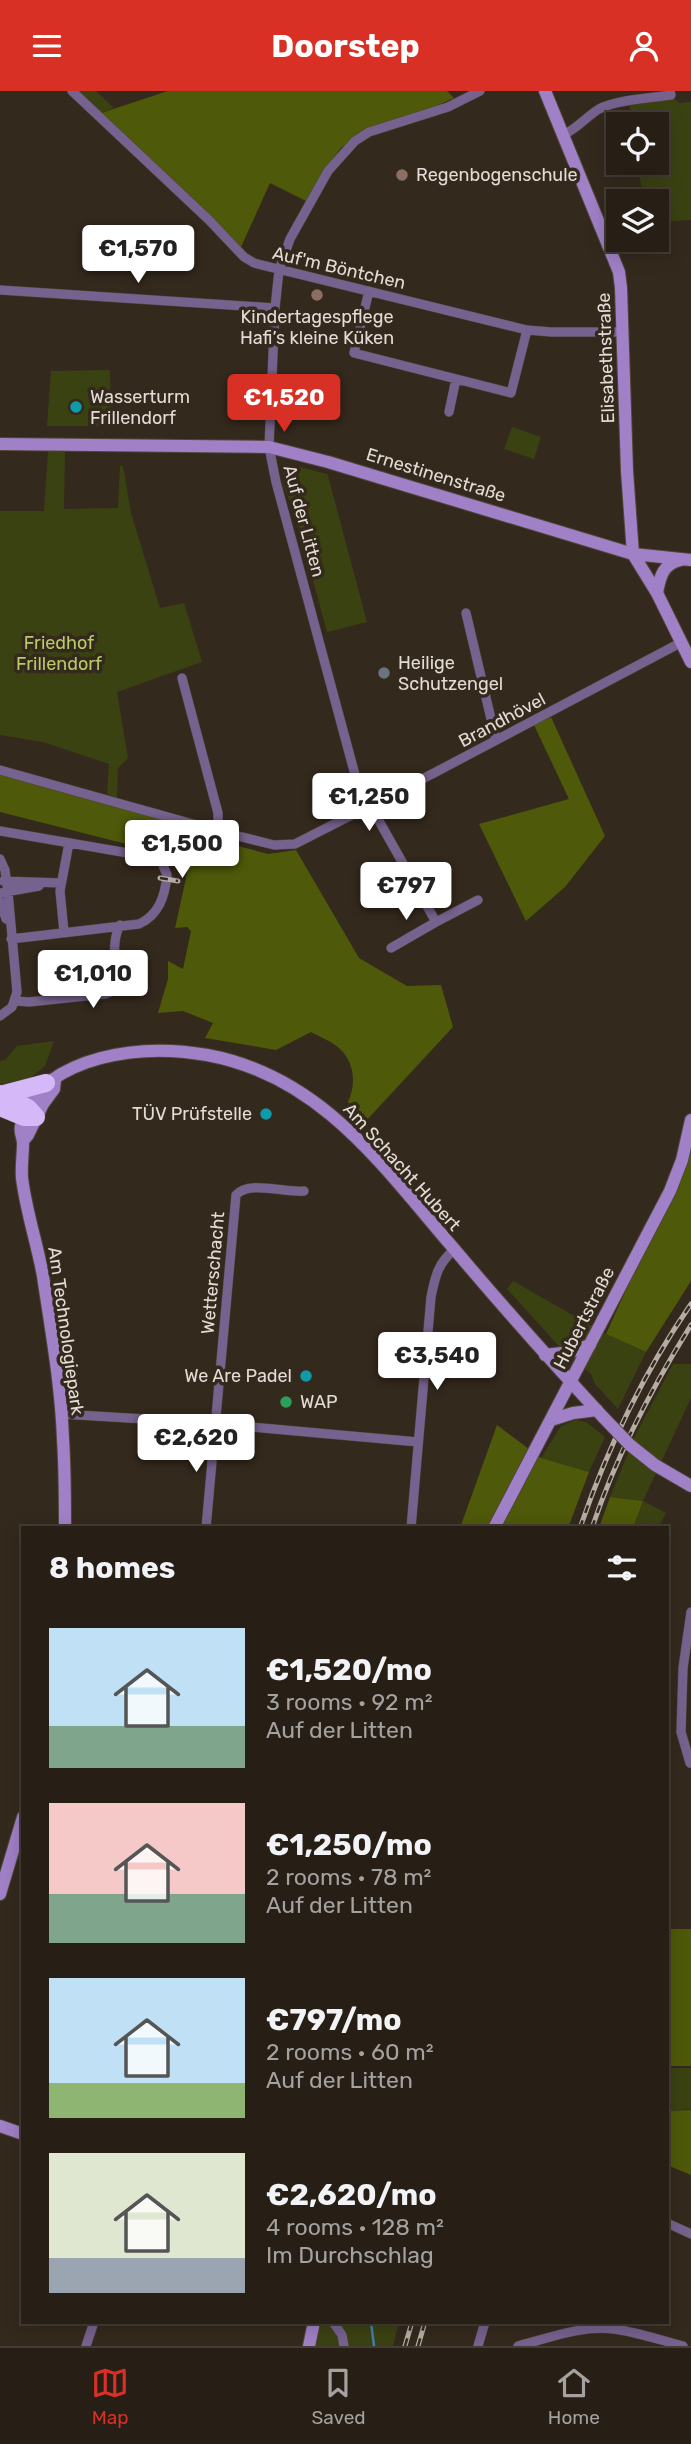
<!DOCTYPE html>
<html lang="en">
<head>
<meta charset="utf-8">
<style>
	:root { --surface:#271f16; --page:#2f271f; --text:#f1f3f6; --muted:#a4a2a1; --line:#433d35; --accent:#d93025 }
	body { margin:0; font-family:Rubik,sans-serif; background:var(--page); color:var(--text); height:100vh; display:flex; flex-direction:column; font-size:26px; white-space:nowrap }
	* { box-sizing:border-box; margin:0 }
	p { font-size:23px; color:var(--muted) }
	.icon { flex:none; width:38px; height:38px; fill:none; stroke:currentColor; stroke-width:2; stroke-linecap:round; stroke-linejoin:round }
	.map { position:relative; flex:1; overflow:hidden }
	.sheet { position:absolute; left:21px; top:1435px; width:648px; height:798px; display:flex; flex-direction:column; background:var(--surface); border-radius:0px; box-shadow:0 4px 18px #0003,0 0 0 2px var(--line) }
	.sheet>* { flex:none }
	.fabs { position:absolute; left:606px; top:21px; display:grid; gap:14px }
	.fabs a { display:grid; place-items:center; width:63px; height:63px; border-radius:0px; background:var(--surface); box-shadow:0 4px 18px #0003,0 0 0 2px var(--line); font-size:35px }
	.price { position:absolute; translate:-50% -60px; padding:0 16px; border-radius:7px; background:#fff; color:#222; font-size:23px; line-height:46px; filter:drop-shadow(0 2px 4px #0008) }
	.price::after { content:''; position:absolute; left:50%; top:42px; width:21px; height:16px; margin-left:-10px; background:inherit; clip-path:polygon(0 0,100% 0,50% 100%) }
	.price.selected { background:var(--accent); color:#fff }
	ul { padding:0; list-style:none }
	li { display:flex; align-items:center; gap:21px; height:175px; padding:0 28px }
	li span { display:grid; place-items:center; flex:none; width:196px; height:140px; border-radius:0px; color:#555 }
	li>.icon { margin-inline-start:auto }
	span .icon { width:84px; height:84px; fill:#fffc; stroke-width:1 }
	li b { font-size:30px }
	h2 { display:flex; justify-content:space-between; align-items:center; height:84px; padding:0 28px; font-size:30px }
	header { display:flex; justify-content:space-between; align-items:center; height:91px; padding:0 28px; background:var(--accent); color:#fff; font-size:32px; font-weight:700 }
	.tabs { display:flex; justify-content:space-around; align-items:center; height:98px; border-top:2px solid var(--line); background:var(--surface); font-size:19px; color:var(--muted) }
	.tabs a { display:grid; justify-items:center; gap:4px }
	.tabs .selected { color:var(--accent) }
	.map>svg:first-child { display:block }
	.green { fill:#3b4212 }
	.forest { fill:#4f590a }
	.lines { fill:none; stroke-linecap:round; stroke-linejoin:round }
	.stream { stroke:#447fb0; stroke-width:2.5 }
	.street-casing { stroke:#50463a; stroke-width:10 }
	.secondary-casing { stroke:#50463a; stroke-width:14 }
	.highway-casing { stroke:#50463a; stroke-width:19 }
	.street { stroke:#76628e; stroke-width:9 }
	.secondary { stroke:#a080c6; stroke-width:12 }
	.highway { stroke:#d5b8f8; stroke-width:18 }
	.rail-casing { stroke:#b5ada5; stroke-width:5 }
	.rail { stroke:#34291d; stroke-width:2.5; stroke-dasharray:8; stroke-linecap:butt }
	.secondary-bridge-casing { stroke:#50463a; stroke-width:14; stroke-linecap:butt }
	.secondary-bridge { stroke:#a080c6; stroke-width:12 }
	.education-dot { fill:#8d6e63; stroke:#34291d; stroke-width:2.5 }
	.culture-dot { fill:#0f9aa8; stroke:#34291d; stroke-width:2.5 }
	.worship-dot { fill:#6b7280; stroke:#34291d; stroke-width:2.5 }
	.leisure-dot { fill:#2e9e5b; stroke:#34291d; stroke-width:2.5 }
	.labels { text-anchor:middle; stroke-width:7; stroke-linejoin:round; paint-order:stroke }
	.poi-label { font-size:18px; fill:#e3dcd5; stroke:#34291d; text-anchor:start }
	.street-label { font-size:18px; fill:#e3dcd5; stroke:#34291d }
	.park-label { font-size:18px; fill:#b9ca66; stroke:#34291d }
</style>
</head>
<body>
<header><svg class="icon" aria-label="menu" viewBox="0 0 24 24"><path d="M4 6h16M4 12h16M4 18h16"/></svg>Doorstep<svg class="icon" aria-label="person" viewBox="0 0 24 24"><circle cx="12" cy="8" r="4"/><path d="M4 21q1-7 8-7t8 7"/></svg></header>
<div class="map">
<svg width="691" height="2255" viewBox="0 0 691 2255">
	<rect width="100%" height="100%" fill="#34291d"/>
	<path class="green" d="M 72,0 L 96,0 L 114,17 L 97,23 Z
		M 671,4 L 679,12 L 691,11 L 691,129 L 656,131 L 656,110 L 644,110 L 637,72 L 656,72 L 656,33 L 632,33 L 629,11 Z
		M 110,279 L 111,335 L 47,335 L 51,280 Z
		M 512,336 L 541,346 L 534,368 L 504,358 Z
		M 48,360 L 65,361 L 64,418 L 118,417 L 120,375 L 123,375 L 131,422 L 160,517 L 184,512 L 202,571 L 117,601 L 128,667 L 118,677 L 117,707 L 107,703 L 109,673 L 43,651 L 0,644 L 0,420 L 44,420 Z
		M 288,373 L 327,383 L 328,385 L 367,531 L 327,541 L 293,414 C 285,403 278,384 288,373 Z
		M 54,950 L 45,975 L 24,992 L 0,993 L 0,970 L 5,969 L 17,955 Z
		M 513,1190 L 606,1243 L 646,1261 L 618,1318 L 595,1293 L 591,1283 L 557,1253 L 507,1198 Z
		M 673,1273 L 691,1273 L 691,1307 L 643,1410 L 666,1422 L 658,1437 L 633,1437 L 643,1410 L 610,1406 L 635,1345 Z
		M 575,1329 L 586,1331 L 605,1346 L 589,1381 L 541,1367 L 561,1335 Z
		M 667,1977 L 691,1977 L 691,2018 L 667,2020 Z
		M 320,2231 L 399,2231 L 393,2255 L 315,2255 Z"/>
	<path class="forest" d="M 168,0 L 447,0 L 454,7 L 342,56 L 334,66 L 308,111 L 270,92 L 241,156 L 98,23 Z
		M 551,626 L 605,745 L 565,796 L 526,830 L 479,733 L 569,708 L 534,634 Z
		M 0,684 L 182,734 L 197,744 L 268,763 L 296,759 L 359,867 L 407,895 L 441,894 L 453,936 L 365,1031 L 348,1011 C 356,994 355,972 340,958 C 333,951 320,946 311,941 L 276,959 L 205,947 L 213,932 L 183,920 L 158,922 L 168,888 L 168,870 L 183,878 L 191,840 L 187,836 L 175,837 L 190,769 L 0,721 Z
		M 691,1031 L 691,1190 L 646,1261 L 606,1243 L 670,1101 Z
		M 497,1334 L 541,1367 L 589,1381 L 568,1437 L 460,1437 Z
		M 610,1406 L 643,1410 L 633,1437 L 599,1437 Z
		M 667,1838 L 691,1838 L 691,1975 L 667,1975 Z
		M 691,2019 L 691,2084 L 667,2074 L 667,2020 Z"/>
	<g class="lines">
		<path class="stream" d="M 371,2231 L 374,2255"/>
		<defs>
			<path id="street" d="M 72,0 L 209,129 L 244,166 L 254,172 L 527,239 L 551,241 L 622,241
				M 563,44 C 578,37 586,26 599,18 C 616,9 651,7 671,4 L 670,0
				M 0,199 L 275,217
				M 369,200 L 354,262 L 511,302 L 527,239
				M 449,321 L 456,288
				M 466,522 L 496,649
				M 182,587 L 218,722 L 218,740
				M 0,679 L 218,740 L 274,754 L 295,753 L 434,682 L 682,551
				M 370,714 L 436,831 L 478,809
				M 364,717 L 276,391 L 269,356 L 275,217 L 279,179 L 290,148 L 328,80 L 355,50 L 369,41 L 448,16 L 480,0
				M 0,740 L 151,766 L 162,772 L 167,784 C 165,805 159,824 139,833 L 11,848
				M 0,768 L 5,779 L 8,801 L 17,901 L 12,916 L 0,925
				M 3,790 L 61,792
				M 0,802 L 39,795
				M 0,810 L 6,828
				M 64,841 L 60,800 L 69,752
				M 391,857 L 436,831
				M 113,900 C 119,878 109,855 120,834
				M 16,910 L 29,911 L 105,903 L 139,890 L 143,880
				M 61,1323 L 195,1331 L 418,1351
				M 206,1437 L 236,1104 C 249,1089 284,1102 304,1100
				M 411,1437 L 431,1206 C 435,1186 438,1172 454,1159
				M 690,1672 L 681,1641 L 683,1577 L 691,1521
				M 667,2132 L 691,2143
				M 333,2231 L 342,2244 L 344,2255
				M 86,2255 L 94,2231
				M 478,2255 L 485,2231
				M 518,2255 C 549,2247 581,2234 614,2238 C 637,2241 660,2249 683,2255"/>
			<path id="secondary" d="M 545,0 L 619,181 L 621,197 L 627,380 L 633,463 L 657,502 L 691,571
				M 0,353 L 269,356 L 328,371 L 633,463 L 691,469
				M 657,502 C 660,485 663,473 681,469
				M 23,1050 L 28,1044 L 43,1013 L 54,998 L 55,989
				M 545,1264 L 571,1261 L 590,1254
				M 551,1329 L 573,1322 L 597,1319
				M 630,1354 L 655,1374 L 691,1395
				M 65,1437 C 65,1407 65,1378 63,1348 C 61,1294 51,1239 43,1185 C 37,1152 26,1120 22,1087 C 21,1075 23,1064 23,1052 C 23,1046 19,1041 21,1035 C 28,996 67,976 101,967 C 135,958 173,958 207,964 C 322,985 383,1076 455,1159 C 503,1216 553,1272 603,1326
				M 494,1437 L 670,1100 L 682,1069 L 691,1029
				M 0,1803 L 23,1726
				M 0,2035 L 23,2043
				M 309,2255 L 314,2231"/>
			<path id="highway" d="M 0,1003 L 28,1017 L 36,1026
				M 4,1003 L 46,992
				M 0,1016 L 24,1026 L 36,1026"/>
		</defs>
		<use href="#street" class="street-casing"/>
		<use href="#secondary" class="secondary-casing"/>
		<use href="#highway" class="highway-casing"/>
		<use href="#street" class="street"/>
		<use href="#secondary" class="secondary"/>
		<use href="#highway" class="highway"/>
		<defs>
			<path id="rail" d="M 160,787 L 178,790
				M 580,1437 C 607,1358 644,1281 691,1213
				M 592,1437 C 616,1365 651,1298 691,1234
				M 405,2255 L 412,2231
				M 418,2255 L 425,2231"/>
		</defs>
		<use href="#rail" class="rail-casing"/>
		<use href="#rail" class="rail"/>
		<defs>
			<path id="secondary-bridge" d="M 603,1326 L 630,1354"/>
		</defs>
		<use href="#secondary-bridge" class="secondary-bridge-casing"/>
		<use href="#secondary-bridge" class="secondary-bridge"/>
	</g>
	<g class="education-dot">
		<circle cx="402" cy="84" r="7"/>
		<circle cx="317" cy="204" r="7"/>
	</g>
	<g class="culture-dot">
		<circle cx="76" cy="316" r="7"/>
		<circle cx="266" cy="1023" r="7"/>
		<circle cx="306" cy="1285" r="7"/>
	</g>
	<circle class="worship-dot" cx="384" cy="582" r="7"/>
	<circle class="leisure-dot" cx="286" cy="1311" r="7"/>
	<g class="labels">
		<g class="poi-label">
			<text x="416" y="90">Regenbogenschule</text>
			<text x="317" y="232" text-anchor="middle">Kindertagespflege<tspan x="317" dy="21">Hafi’s kleine Küken</tspan></text>
			<text x="90" y="312">Wasserturm<tspan x="90" dy="21">Frillendorf</tspan></text>
			<text x="398" y="578">Heilige<tspan x="398" dy="21">Schutzengel</tspan></text>
			<text x="252" y="1029" text-anchor="end">TÜV Prüfstelle</text>
			<text x="292" y="1291" text-anchor="end">We Are Padel</text>
			<text x="300" y="1317">WAP</text>
		</g>
		<g class="street-label">
			<text transform="translate(339 177) rotate(13)" y="6">Auf'm Böntchen</text>
			<text transform="translate(606 267) rotate(-92)" y="6">Elisabethstraße</text>
			<text transform="translate(436 384) rotate(17)" y="6">Ernestinenstraße</text>
			<text transform="translate(304 430) rotate(75)" y="6">Auf der Litten</text>
			<text transform="translate(502 629) rotate(-28)" y="6">Brandhövel</text>
			<text transform="translate(402 1076) rotate(48)" y="6">Am Schacht Hubert</text>
			<text transform="translate(213 1182) rotate(-85)" y="6">Wetterschacht</text>
			<text transform="translate(584 1227) rotate(-63)" y="6">Hubertstraße</text>
			<text transform="translate(66 1240) rotate(82)" y="6">Am Technologiepark</text>
		</g>
		<g class="park-label">
			<text x="59" y="558">Friedhof<tspan x="59" dy="21">Frillendorf</tspan></text>
		</g>
	</g>
</svg>
<div class="fabs">
<a><svg class="icon" aria-label="locate" viewBox="0 0 24 24"><circle cx="12" cy="12" r="6"/><path d="M12 2v4M12 18v4M2 12h4M18 12h4"/></svg></a>
<a><svg class="icon" aria-label="layers" viewBox="0 0 24 24"><path d="M12 4l9 5-9 5-9-5zM3 14l9 5 9-5"/></svg></a>
</div>
<b class="price" style="left:138px;top:194px">€1,570</b>
<b class="price selected" style="left:284px;top:343px">€1,520</b>
<b class="price" style="left:369px;top:742px">€1,250</b>
<b class="price" style="left:182px;top:789px">€1,500</b>
<b class="price" style="left:406px;top:831px">€797</b>
<b class="price" style="left:93px;top:919px">€1,010</b>
<b class="price" style="left:437px;top:1301px">€3,540</b>
<b class="price" style="left:196px;top:1383px">€2,620</b>
<section class="sheet">
<h2>8 homes<svg class="icon" aria-label="filters" viewBox="0 0 24 24"><path d="M4 7h16M4 17h16"/><circle cx="9" cy="7" r="2"/><circle cx="15" cy="17" r="2"/></svg></h2>
<ul>
<li><span style="background:linear-gradient(#bfe0f5 70%,#7fa58c 0)"><svg class="icon" aria-label="home" viewBox="0 0 24 24"><path d="M3 11l9-7 9 7M6 9v11h12V9"/></svg></span><div><b>€1,520/mo</b><p>3 rooms · 92 m²</p><p>Auf der Litten</p></div></li>
<li><span style="background:linear-gradient(#f6c9c9 65%,#7fa58c 0)"><svg class="icon" aria-label="home" viewBox="0 0 24 24"><path d="M3 11l9-7 9 7M6 9v11h12V9"/></svg></span><div><b>€1,250/mo</b><p>2 rooms · 78 m²</p><p>Auf der Litten</p></div></li>
<li><span style="background:linear-gradient(#bfe0f5 75%,#8fb573 0)"><svg class="icon" aria-label="home" viewBox="0 0 24 24"><path d="M3 11l9-7 9 7M6 9v11h12V9"/></svg></span><div><b>€797/mo</b><p>2 rooms · 60 m²</p><p>Auf der Litten</p></div></li>
<li><span style="background:linear-gradient(#dfe7d0 75%,#9aa5b1 0)"><svg class="icon" aria-label="home" viewBox="0 0 24 24"><path d="M3 11l9-7 9 7M6 9v11h12V9"/></svg></span><div><b>€2,620/mo</b><p>4 rooms · 128 m²</p><p>Im Durchschlag</p></div></li>
</ul>
</section>
</div>
<nav class="tabs">
<a class="selected"><svg class="icon" aria-label="map" viewBox="0 0 24 24"><path d="M3 6l6-2 6 2 6-2v14l-6 2-6-2-6 2zM9 4v14M15 6v14"/></svg>Map</a>
<a><svg class="icon" aria-label="saved" viewBox="0 0 24 24"><path d="M7 4h10v16l-5-4-5 4z"/></svg>Saved</a>
<a><svg class="icon" aria-label="home" viewBox="0 0 24 24"><path d="M3 11l9-7 9 7M6 9v11h12V9"/></svg>Home</a>
</nav>
</body>
</html>
